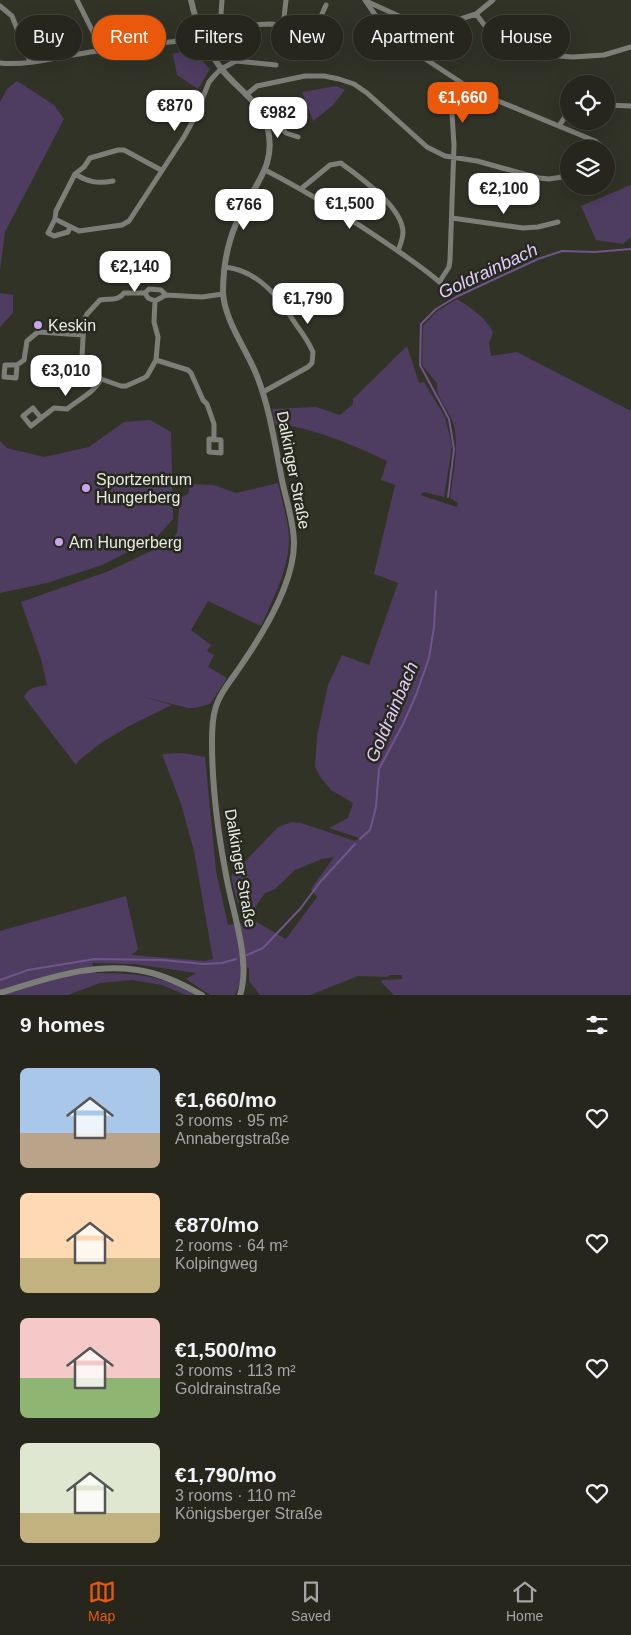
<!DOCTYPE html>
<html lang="en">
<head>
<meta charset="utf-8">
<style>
	:root { --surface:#26261d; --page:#32322a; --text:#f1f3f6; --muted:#a4a5a4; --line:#42433b; --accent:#ea580c }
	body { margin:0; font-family:Arial,sans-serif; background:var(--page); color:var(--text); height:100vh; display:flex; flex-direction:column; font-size:19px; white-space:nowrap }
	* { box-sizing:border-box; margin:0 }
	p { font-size:16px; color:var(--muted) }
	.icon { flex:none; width:28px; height:28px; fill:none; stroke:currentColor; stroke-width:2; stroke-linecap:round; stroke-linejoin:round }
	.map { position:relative; height:995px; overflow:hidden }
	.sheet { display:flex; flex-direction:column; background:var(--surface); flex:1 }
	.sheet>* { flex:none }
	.hud { position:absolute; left:15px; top:15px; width:601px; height:45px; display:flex; gap:10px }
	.fabs { position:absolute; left:560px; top:75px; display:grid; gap:10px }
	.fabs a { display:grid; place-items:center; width:55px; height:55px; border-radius:50%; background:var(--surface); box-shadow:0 5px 20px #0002,0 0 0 1px var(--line); font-size:25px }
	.price { position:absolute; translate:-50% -42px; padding:0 11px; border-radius:10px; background:#fff; color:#222; font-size:16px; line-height:32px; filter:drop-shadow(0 1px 2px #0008) }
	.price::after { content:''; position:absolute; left:50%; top:30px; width:15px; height:11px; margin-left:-8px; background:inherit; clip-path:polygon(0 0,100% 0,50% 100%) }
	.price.current { background:var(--accent); color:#fff }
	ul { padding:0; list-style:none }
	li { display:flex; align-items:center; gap:15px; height:125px; padding:0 20px }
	li span { display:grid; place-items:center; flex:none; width:140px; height:100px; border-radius:8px; color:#555 }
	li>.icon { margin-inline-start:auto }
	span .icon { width:60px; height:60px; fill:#fffc; stroke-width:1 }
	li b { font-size:21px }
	h2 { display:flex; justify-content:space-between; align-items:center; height:60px; padding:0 20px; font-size:21px }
	.pill { padding:0 18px; border-radius:22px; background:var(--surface); box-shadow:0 5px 20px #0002,0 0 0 1px var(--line); font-size:18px; line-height:45px }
	.pill.current { background:var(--accent); color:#fff }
	.dock { display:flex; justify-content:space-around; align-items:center; height:70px; border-top:1px solid var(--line); background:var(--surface); font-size:14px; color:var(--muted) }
	.dock a { display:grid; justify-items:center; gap:2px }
	.dock .current { color:var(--accent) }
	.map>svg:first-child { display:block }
	.green { fill:#4e3d60 }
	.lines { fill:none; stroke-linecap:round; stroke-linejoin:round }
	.stream { stroke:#70558c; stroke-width:2 }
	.minor { stroke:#7e7e78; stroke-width:5 }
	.tertiary { stroke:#7e7e78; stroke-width:6 }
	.poi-dot { fill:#c8a5ee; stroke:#28291e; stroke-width:2 }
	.labels { text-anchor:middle; stroke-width:5; stroke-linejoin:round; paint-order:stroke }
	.poi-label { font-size:16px; fill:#e9eae2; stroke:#28291e; text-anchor:start }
	.street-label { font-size:16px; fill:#e9eae2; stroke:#28291e }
	.water-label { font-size:18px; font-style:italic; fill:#e2cbfc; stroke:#28291e }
</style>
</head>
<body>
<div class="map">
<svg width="631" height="995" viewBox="0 0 631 995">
	<rect width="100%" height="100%" fill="#323327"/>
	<path class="green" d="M 190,49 L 210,69 L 198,89 L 177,75 L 173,54 Z
		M 17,81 L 54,105 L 64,119 L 5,232 L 0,270 L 0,102 L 7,89 Z
		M 336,86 L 345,90 L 332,106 L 313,121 L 302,92 Z
		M 631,185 L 631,237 L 623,244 L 596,240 L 581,206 Z
		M 0,293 L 13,295 L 13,313 L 0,327 Z
		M 457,299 C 471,308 486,317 493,333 L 489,343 L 491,356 L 517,352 L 631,411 L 631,995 L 394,995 L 382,983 L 381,980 L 402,979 L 402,975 L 389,975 L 388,977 L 358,976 L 310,995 L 260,995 L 249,981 L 249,968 L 240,966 L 240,983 L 235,995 L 210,995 L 186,979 L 196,973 L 134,964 L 92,963 L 96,973 C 136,973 160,975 196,995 L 186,995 L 162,985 L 132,980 L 100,983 L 68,995 L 0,995 L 0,931 L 126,896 L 138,949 L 132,955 L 205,961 L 213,959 L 194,851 L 181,804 L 162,754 L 183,753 L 205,757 L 216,871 L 228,925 L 255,921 L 286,939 L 317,897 L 311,889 L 334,857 L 322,859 L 295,870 L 275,889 L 265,893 L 252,912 L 246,913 C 235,905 235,889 231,876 L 278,827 L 292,822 L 301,823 L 355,841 L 359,838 L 329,828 L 348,818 L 353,803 L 331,790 L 321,778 L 315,767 L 317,736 L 328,685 L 342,655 L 369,665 L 398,583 L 374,574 L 395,485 L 381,480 L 387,461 C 356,446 309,426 275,424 L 272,409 L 316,407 L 340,415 L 353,404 L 353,399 L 407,346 L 419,383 L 424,382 L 445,417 L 452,446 L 444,497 L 424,492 L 420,495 L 457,507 L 458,503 L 450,498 C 453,475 459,449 454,426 C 451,411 435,399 437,383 L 422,365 L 423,326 L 436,312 Z
		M 150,420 L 171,432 L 173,519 L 156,538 L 102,565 L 47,583 L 0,593 L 0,441 L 7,448 L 44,457 L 89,447 L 124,422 Z
		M 278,483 C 281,497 290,527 289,541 C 288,571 273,599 261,626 L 208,601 L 191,630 L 211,645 L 207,651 L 214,655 L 208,667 L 227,678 L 210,704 L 195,708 L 188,708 L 140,696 L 172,705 L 129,726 L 101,743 L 78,761 L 76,765 L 24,697 C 28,687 37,687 47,685 L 41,659 L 21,602 L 109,571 L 170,542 L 177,533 L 180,498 L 188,494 L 190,484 L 214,485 L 236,493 Z"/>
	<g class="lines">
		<path class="stream" d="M 448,497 L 454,449 L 449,419 L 420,365 L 421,324 L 436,309 L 456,297 L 538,259 L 562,251 L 595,252 L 631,249
			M 360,839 L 370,830 L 376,807 L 379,769 L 403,724 L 416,695 L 429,658 L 434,627 L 436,591
			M 247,955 L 263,948 L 300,909 L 321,881 L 355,844
			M 0,980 L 28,970 L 95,959 L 163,960 L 203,964 L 222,963 L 236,959"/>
		<path class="minor" d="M 77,0 L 94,34 L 100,51
			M 365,0 L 389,35 L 474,91 L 595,141 L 600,145 L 601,149
			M 368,2 L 410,21 L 435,22 L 454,21 L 476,14 L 493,0
			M 0,6 L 12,16 L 30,62
			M 476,14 L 492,35 L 513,53 L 573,57 L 604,55 L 631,47
			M 222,26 L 221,14 L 222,0
			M 319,36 L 322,14 L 326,5
			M 281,44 L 286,0
			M 0,63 C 28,66 58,57 85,53 C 116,48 147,45 178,41 L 191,37 L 200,31 L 222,26 L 270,24 L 282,25 L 335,41
			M 246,95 L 257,86 L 305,76 L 324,76 L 339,79 L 354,84 L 367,93 L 427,147 L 445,156 L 477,161 L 539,178 L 549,179 L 569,176
			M 606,105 L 631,106
			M 263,114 L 269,112 L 286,133 L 298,137
			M 559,126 L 569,111
			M 265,170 C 310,193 351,219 392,247 C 411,260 431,273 447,289
			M 75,174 C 88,182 97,184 113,181
			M 302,188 L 330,165 L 341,163 C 360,178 402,206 403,232 C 403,239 400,245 398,251
			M 452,218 L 523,228 L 538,227 L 558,222
			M 55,219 L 56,211 L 75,174 L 84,167 L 90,158 L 118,150 L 124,150 L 161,170
			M 70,227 L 68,232 L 54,236 L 48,233 L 55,219 L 79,231 L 122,225 L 129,221 L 184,137 L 195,117 L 209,82 L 215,75 L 221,69 L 236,61 L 276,65
			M 225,267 C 260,271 279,298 297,326 C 303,334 309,343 313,352 L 312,363 L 308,367 L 263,392
			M 440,281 L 449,267 L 450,260 L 454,145 L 452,114 L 456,106 L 474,91
			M 149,289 L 161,290 L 166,295 L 155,301 L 148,298 L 145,293 Z
			M 145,293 L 124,293 C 117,302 110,298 100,300 L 87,314 L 84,320 L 82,357 L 83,362 L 101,379 L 121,386 L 126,386 L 144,378 L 147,376 L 156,360 L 158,337 L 154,322 L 155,301
			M 166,295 L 202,297 L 223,294
			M 156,360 L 188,370 L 191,373 L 203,400 L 207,404 L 214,424 L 214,440
			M 17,365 L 16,378 L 4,377 L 5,365 L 17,365 L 24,360 L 27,341 L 38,332 L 83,335
			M 41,418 L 33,408 L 23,416 L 31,426 L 54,408 L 67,409 C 79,399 94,393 101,379
			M 209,439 L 221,440 L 221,453 L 209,452 Z"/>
		<path class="tertiary" d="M 191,0 C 196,24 208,53 224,72 C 239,90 260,102 267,126 C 279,168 249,189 236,224 C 227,245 223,269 223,292 C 224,320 247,350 257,376 C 270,409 275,445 282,480 C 286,500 294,522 294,543 C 294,582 264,632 242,664 C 233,678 219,693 215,710 C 212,720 212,731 212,742 C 212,788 218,834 227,880 C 233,913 251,962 240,995
			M 0,993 C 48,978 101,959 152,973 C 170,978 186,986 202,995"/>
	</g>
	<g class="poi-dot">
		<circle cx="38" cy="325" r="5"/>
		<circle cx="86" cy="488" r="5"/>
		<circle cx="59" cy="542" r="5"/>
	</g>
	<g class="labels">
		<g class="poi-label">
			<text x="48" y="331">Keskin</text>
			<text x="96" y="485">Sportzentrum<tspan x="96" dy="18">Hungerberg</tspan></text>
			<text x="69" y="548">Am Hungerberg</text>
		</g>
		<g class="street-label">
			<text transform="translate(294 470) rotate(79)" y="6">Dalkinger Straße</text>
			<text transform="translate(241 868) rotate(80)" y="6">Dalkinger Straße</text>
		</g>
		<g class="water-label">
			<text transform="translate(488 271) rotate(-25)" y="6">Goldrainbach</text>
			<text transform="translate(392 712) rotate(-67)" y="6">Goldrainbach</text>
		</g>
	</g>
</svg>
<div class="fabs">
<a><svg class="icon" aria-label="locate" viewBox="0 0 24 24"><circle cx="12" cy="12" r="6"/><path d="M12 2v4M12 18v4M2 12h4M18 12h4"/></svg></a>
<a><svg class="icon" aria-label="layers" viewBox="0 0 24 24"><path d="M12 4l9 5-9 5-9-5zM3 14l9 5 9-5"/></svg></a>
</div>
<b class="price current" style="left:463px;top:124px">€1,660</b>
<b class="price" style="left:175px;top:132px">€870</b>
<b class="price" style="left:278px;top:139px">€982</b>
<b class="price" style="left:504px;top:215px">€2,100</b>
<b class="price" style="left:350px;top:230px">€1,500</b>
<b class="price" style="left:244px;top:231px">€766</b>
<b class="price" style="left:135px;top:293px">€2,140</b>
<b class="price" style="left:308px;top:325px">€1,790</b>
<b class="price" style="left:66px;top:397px">€3,010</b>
<div class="hud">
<a class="pill">Buy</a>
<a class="pill current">Rent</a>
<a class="pill">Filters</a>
<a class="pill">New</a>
<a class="pill">Apartment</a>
<a class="pill">House</a>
</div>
</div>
<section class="sheet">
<h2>9 homes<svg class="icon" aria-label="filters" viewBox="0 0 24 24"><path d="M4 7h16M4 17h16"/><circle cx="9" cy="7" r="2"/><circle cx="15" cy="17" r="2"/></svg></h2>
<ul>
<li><span style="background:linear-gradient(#a9c7e8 65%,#b9a48a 0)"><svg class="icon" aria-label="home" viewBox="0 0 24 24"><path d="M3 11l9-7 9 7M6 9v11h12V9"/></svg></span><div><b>€1,660/mo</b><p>3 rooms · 95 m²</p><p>Annabergstraße</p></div><svg class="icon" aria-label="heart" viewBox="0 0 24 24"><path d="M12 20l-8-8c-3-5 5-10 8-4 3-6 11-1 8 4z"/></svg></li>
<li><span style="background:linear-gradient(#ffd9b3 65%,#c2b280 0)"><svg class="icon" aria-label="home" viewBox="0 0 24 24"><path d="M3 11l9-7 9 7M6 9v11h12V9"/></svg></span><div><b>€870/mo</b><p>2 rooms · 64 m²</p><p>Kolpingweg</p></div><svg class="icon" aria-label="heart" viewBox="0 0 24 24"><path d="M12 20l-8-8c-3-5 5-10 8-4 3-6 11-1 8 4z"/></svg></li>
<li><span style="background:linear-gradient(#f6c9c9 60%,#8fb573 0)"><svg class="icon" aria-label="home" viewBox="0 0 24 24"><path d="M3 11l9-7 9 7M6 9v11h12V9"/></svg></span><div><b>€1,500/mo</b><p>3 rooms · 113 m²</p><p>Goldrainstraße</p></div><svg class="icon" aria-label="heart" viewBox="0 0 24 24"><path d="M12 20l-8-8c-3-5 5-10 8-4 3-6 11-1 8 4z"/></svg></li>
<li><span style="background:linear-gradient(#dfe7d0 70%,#c2b280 0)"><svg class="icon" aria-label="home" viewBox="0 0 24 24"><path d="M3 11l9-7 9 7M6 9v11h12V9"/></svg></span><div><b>€1,790/mo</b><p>3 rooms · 110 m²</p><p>Königsberger Straße</p></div><svg class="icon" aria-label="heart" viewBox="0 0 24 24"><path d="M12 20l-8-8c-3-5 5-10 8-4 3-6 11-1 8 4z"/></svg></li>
</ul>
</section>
<nav class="dock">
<a class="current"><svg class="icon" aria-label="map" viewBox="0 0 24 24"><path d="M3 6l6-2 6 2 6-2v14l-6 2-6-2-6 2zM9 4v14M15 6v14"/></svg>Map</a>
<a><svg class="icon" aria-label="saved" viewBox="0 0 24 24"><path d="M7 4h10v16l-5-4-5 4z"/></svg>Saved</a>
<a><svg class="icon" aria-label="home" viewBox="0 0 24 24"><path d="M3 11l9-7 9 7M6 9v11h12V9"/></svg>Home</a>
</nav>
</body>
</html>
